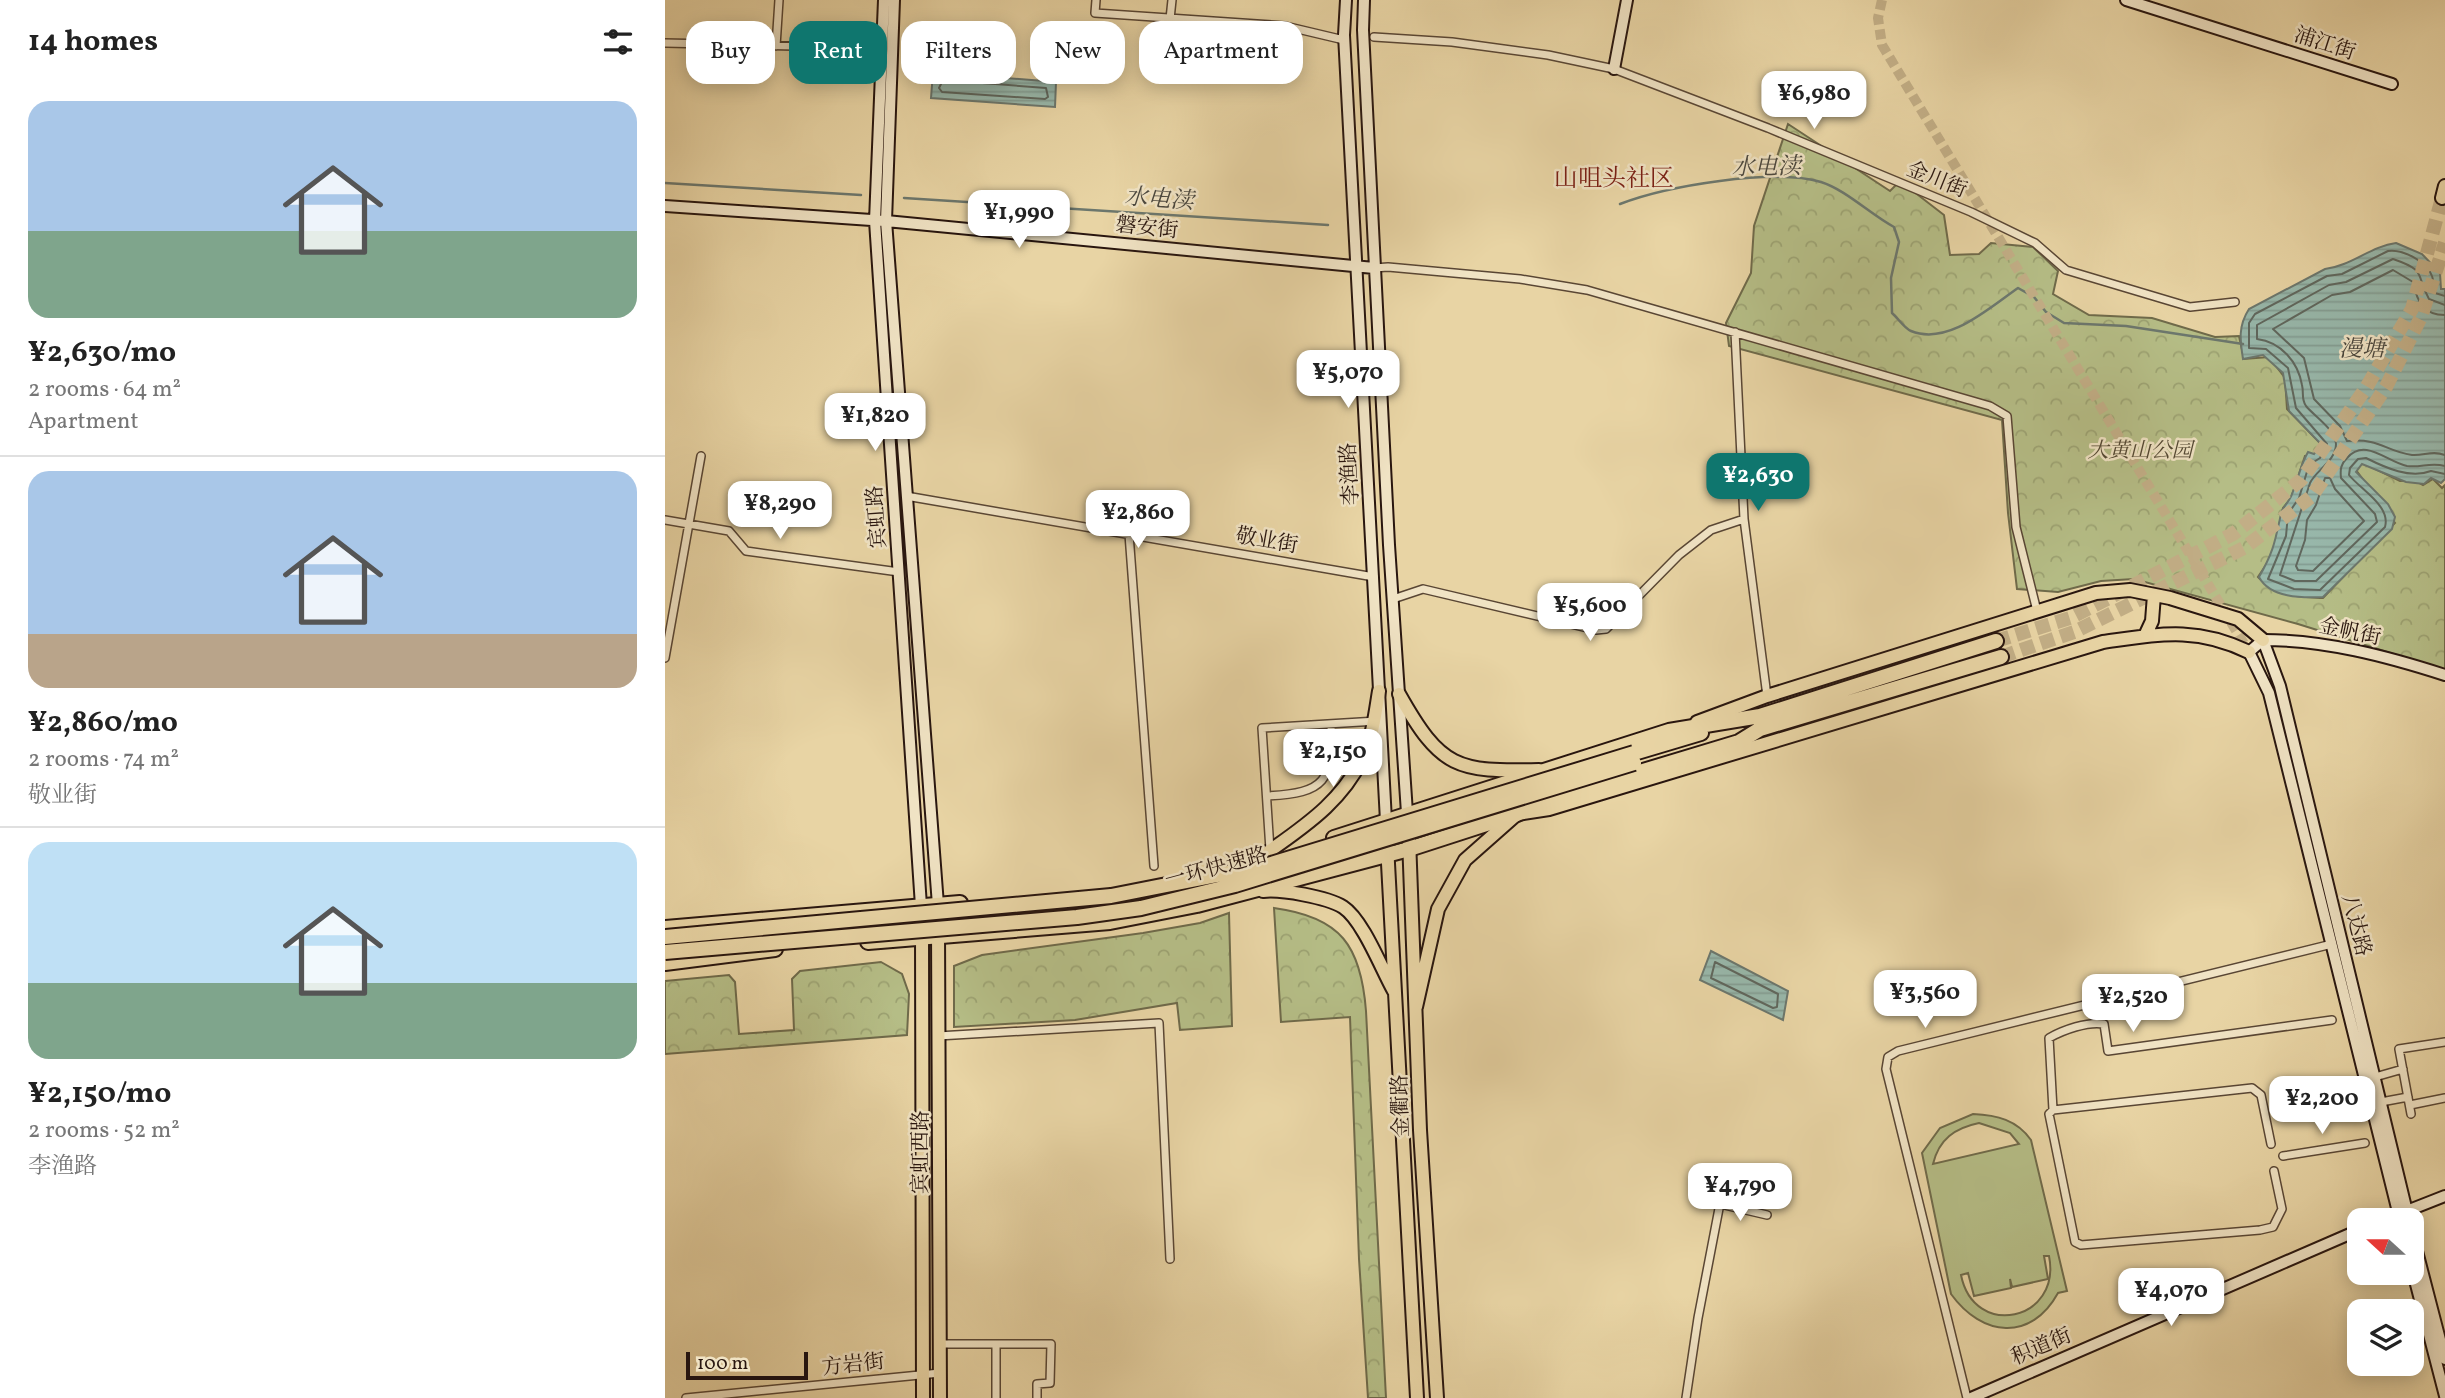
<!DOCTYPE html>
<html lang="en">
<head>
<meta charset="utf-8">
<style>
	:root { --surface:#fff; --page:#f2f2f2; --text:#222; --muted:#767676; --line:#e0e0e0; --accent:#0f766e }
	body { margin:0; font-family:Vollkorn,"Noto Serif SC",serif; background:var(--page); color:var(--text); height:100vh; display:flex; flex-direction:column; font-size:26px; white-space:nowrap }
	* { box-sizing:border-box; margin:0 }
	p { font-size:23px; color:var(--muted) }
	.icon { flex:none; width:38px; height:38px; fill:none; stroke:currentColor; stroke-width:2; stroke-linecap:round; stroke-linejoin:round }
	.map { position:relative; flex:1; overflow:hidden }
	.panel { display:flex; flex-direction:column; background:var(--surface); width:665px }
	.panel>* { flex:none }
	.top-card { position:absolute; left:21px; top:21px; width:665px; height:63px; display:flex; gap:14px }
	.needle { width:46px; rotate:291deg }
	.buttons { position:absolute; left:1682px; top:1208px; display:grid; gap:14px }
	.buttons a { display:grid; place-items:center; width:77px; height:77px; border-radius:14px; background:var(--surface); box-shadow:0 4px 18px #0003; font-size:35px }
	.scale { position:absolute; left:21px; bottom:18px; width:122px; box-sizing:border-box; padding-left:7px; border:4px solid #29160f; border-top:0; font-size:19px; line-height:24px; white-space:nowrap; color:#29160f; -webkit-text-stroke:5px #f0e3c4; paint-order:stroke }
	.price { position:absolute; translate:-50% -60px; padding:0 16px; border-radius:14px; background:#fff; color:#222; font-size:23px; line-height:46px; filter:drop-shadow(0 2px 4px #0008) }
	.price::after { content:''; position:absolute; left:50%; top:42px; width:21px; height:16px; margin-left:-10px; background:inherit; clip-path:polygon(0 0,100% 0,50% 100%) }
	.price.active { background:var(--accent); color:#fff }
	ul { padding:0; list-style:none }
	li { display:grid; align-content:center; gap:14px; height:371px; padding:0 28px }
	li+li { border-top:2px solid var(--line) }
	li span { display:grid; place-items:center; height:217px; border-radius:21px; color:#555 }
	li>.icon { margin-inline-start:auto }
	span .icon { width:126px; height:126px; fill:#fffc; stroke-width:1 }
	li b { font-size:30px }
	h2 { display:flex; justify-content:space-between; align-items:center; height:84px; padding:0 28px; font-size:30px }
	.tag { padding:0 24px; border-radius:21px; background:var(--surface); box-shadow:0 4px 18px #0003; font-size:24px; line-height:63px }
	.tag.active { background:var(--accent); color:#fff }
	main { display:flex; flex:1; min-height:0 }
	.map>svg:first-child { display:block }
	.park { fill:url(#park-crowns); stroke:#6f6a4a; stroke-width:2 }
	.garden { fill:#b5bd86; stroke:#6f6a4a; stroke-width:2; fill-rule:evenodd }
	.water { fill:url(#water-rules); stroke:#6c776d; stroke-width:2 }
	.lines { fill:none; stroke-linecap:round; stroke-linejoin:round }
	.shore { stroke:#60675d; stroke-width:2 }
	.stream { stroke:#6c776d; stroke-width:2.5 }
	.secondary-tunnel { stroke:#c2ae86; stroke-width:10; stroke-dasharray:10 5; stroke-linecap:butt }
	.highway-tunnel { stroke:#c2ae86; stroke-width:14; stroke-dasharray:14 7; stroke-linecap:butt }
	.street-casing { stroke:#594634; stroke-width:10 }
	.secondary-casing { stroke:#29160f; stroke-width:14 }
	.primary-casing { stroke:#29160f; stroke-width:16 }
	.highway-casing { stroke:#29160f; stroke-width:18 }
	.street { stroke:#f0e3c4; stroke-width:7 }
	.secondary { stroke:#f0e3c4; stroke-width:10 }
	.primary { stroke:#e8d4a4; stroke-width:12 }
	.highway { stroke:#e8d4a4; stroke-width:14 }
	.highway-bridge-casing { stroke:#29160f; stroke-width:18; stroke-linecap:butt }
	.highway-bridge { stroke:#e8d4a4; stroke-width:14 }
	.labels { text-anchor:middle; stroke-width:5; stroke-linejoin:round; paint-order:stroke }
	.street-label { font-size:21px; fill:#29160f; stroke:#f0e3c4 }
	.park-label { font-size:21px; font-style:italic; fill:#534833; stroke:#f0e3c4 }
	.water-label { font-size:23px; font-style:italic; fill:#4a473e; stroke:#f0e3c4 }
	.quarter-label { font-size:24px; fill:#7a1f14; stroke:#f0e3c4 }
</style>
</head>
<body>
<main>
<section class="panel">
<h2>14 homes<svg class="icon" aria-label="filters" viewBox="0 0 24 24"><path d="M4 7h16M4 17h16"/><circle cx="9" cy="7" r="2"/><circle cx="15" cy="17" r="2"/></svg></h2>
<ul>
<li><span style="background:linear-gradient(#a9c7e8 60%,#7fa58c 0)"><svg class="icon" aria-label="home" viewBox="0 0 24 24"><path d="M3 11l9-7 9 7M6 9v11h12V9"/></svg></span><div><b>¥2,630/mo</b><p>2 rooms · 64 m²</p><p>Apartment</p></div></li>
<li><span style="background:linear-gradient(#a9c7e8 75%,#b9a48a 0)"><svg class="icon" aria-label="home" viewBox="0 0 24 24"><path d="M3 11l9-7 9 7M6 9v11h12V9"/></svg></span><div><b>¥2,860/mo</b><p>2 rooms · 74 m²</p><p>敬业街</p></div></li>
<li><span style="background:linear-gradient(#bfe0f5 65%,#7fa58c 0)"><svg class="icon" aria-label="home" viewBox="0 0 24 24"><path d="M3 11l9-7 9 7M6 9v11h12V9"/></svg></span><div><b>¥2,150/mo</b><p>2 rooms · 52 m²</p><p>李渔路</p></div></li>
</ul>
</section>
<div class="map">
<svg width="1780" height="1398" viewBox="0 0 1780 1398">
	<defs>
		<pattern id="park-crowns" width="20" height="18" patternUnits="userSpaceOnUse" patternTransform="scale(1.75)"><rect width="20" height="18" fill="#b5bd86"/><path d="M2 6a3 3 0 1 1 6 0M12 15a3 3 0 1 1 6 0" fill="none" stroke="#9ca272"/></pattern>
		<pattern id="water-rules" width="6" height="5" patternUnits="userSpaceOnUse" patternTransform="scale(1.75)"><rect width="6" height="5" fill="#98b8ab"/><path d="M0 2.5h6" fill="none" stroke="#839d92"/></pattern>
	</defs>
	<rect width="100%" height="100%" fill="#e8d4a4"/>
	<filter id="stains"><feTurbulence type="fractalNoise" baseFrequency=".00286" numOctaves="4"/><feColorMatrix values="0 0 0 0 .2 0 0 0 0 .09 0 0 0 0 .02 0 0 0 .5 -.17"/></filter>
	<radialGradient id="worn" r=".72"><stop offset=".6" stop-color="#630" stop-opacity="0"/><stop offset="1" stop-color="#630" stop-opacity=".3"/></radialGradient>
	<path class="park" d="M 1123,124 L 1225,191 L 1235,181 L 1279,215 L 1285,255 L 1314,254 L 1326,243 L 1368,247 L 1393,271 L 1388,294 L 1424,315 L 1487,318 L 1550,337 L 1574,336 L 1579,359 L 1604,357 L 1620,378 L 1622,409 L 1656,444 L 1650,455 L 1640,456 L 1626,498 L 1618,508 L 1607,556 L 1593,577 C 1611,597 1632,597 1658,598 L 1730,523 L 1691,470 L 1696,462 L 1735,481 L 1749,480 L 1758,485 L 1768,479 L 1777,488 L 1780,485 L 1780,670 L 1633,624 L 1469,579 L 1436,581 L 1393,592 L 1352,589 L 1343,513 L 1337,420 L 1064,346 L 1061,323 L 1086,273 L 1089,226 Z
		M 609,908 C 676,917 696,946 701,1011 L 721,1398 L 703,1398 L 694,1259 L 685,1017 L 616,1022 Z
		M 564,913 L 567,1026 L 515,1030 L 512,1003 L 410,1020 L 289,1027 L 289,966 L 317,955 L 478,933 L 535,923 Z
		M 216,962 L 237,974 L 244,994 L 242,1035 L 0,1054 L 0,981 L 64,975 L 70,982 L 74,1034 L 129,1030 L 127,979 L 135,971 Z"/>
	<path class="garden" d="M 1308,1114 C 1332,1115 1352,1120 1366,1140 L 1402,1291 L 1393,1293 C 1366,1342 1317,1337 1286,1294 L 1257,1153 L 1275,1128 ZM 1314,1123 L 1345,1133 L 1354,1144 L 1268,1164 C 1274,1139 1290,1128 1314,1123 ZM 1379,1256 L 1384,1256 C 1397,1321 1309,1340 1296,1275 L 1303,1273 L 1309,1296 L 1346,1288 L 1345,1279 L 1347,1287 L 1383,1279 Z"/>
	<path class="water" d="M 268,72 L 391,82 L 390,107 L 266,98 Z
		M 1731,243 L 1757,254 L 1775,273 L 1776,289 L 1780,289 L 1780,479 L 1776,483 L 1766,478 L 1759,484 L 1741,482 L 1697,464 L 1691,472 L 1723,504 L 1730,517 L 1727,529 L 1658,597 C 1637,598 1605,598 1594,577 C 1609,551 1610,541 1616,514 C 1618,506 1625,501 1627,494 C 1633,480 1635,466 1643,452 L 1649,454 L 1656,444 L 1624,411 L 1618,373 L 1598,355 L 1578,359 C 1575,340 1573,326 1584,309 L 1660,269 C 1686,266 1706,246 1731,243 Z
		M 1046,951 L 1123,991 L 1118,1020 L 1035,980 Z"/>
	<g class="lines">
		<path class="shore" d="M 278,80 L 381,88 L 383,97 L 380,99 L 277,92 L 274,88 Z
			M 1780,296 L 1770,293 C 1768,287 1769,281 1767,276 C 1762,261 1737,249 1723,251 L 1677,274 L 1662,276 L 1590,314 L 1584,323 L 1584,348 L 1601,349 L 1623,368 L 1631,408 L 1662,444 L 1655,458 L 1644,465 L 1634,498 L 1623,514 L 1621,536 L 1603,579 L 1629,589 L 1655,590 L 1720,527 C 1726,506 1696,490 1684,475 L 1685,468 L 1693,459 L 1701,458 C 1721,468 1745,479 1766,471 L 1780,474
			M 1780,305 L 1764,299 C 1750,274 1763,271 1728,259 L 1681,282 L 1664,285 L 1592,325 L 1592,339 C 1616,342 1633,362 1637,385 C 1639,393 1636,399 1641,406 C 1650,417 1670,429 1671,444 C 1671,461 1651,470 1645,483 L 1615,575 L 1630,581 L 1651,581 L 1712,522 L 1710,514 L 1676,478 C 1675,469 1676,464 1682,458 C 1700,437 1722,462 1742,466 C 1756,468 1765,462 1780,466
			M 1780,315 C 1758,315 1752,301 1748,282 L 1728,270 L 1685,292 L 1667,295 L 1608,329 L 1639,358 L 1649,399 L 1675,426 L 1682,441 C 1716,438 1719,451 1747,455 C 1759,456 1767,450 1780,455
			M 1660,478 L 1665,478 L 1670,489 L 1699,521 L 1648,571 L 1633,570 L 1631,566 L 1640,540 L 1642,520 L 1651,505 Z
			M 1050,962 L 1113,994 L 1112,1007 L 1108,1008 L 1046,978 Z"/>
		<path class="stream" d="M 0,183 L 196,195
			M 239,198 L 663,225
			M 955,204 C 1002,186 1107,168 1156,182 C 1181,190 1205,214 1229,227 L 1234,242 L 1226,278 L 1227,313 C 1233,318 1239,328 1246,331 C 1283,346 1324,308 1353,288 L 1369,297 L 1381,312 L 1399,323 L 1461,326 L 1578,344"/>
		<path class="secondary-tunnel" d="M 1217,0 L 1213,18 L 1217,45 L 1584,652"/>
		<path class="highway-tunnel" d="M 1331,641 L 1405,618 L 1568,534 L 1636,480 L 1701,388 L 1747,309 L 1777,198
			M 1336,657 L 1409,632 L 1579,548 L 1647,496 L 1721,387 L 1756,317 L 1780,243"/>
		<defs>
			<path id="street" d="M 431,0 L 430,13 L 620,26 L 679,40
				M 505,19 L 507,0
				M 709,37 L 787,42 L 883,55 L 949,69 L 1103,128 L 1306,212 L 1370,243 L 1401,270 L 1525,307 L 1570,302
				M 0,43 L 217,48
				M 111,46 L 114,0
				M 709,268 L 723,267 L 855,279 L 922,290 L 1325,406 L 1342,416 L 1351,527 L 1372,611
				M 1070,332 L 1079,519 L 1102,696
				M 241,496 L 709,577
				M 0,520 L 64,531 L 81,551 L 234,572
				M 464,534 L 489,866
				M 728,599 L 758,589 L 931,630 L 941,629 L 1014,555 L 1046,530 L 1079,519
				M 0,658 L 36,456
				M 602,796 C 661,793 668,781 666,724
				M 605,850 L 597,728 L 712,721
				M 273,1036 L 494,1023 L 505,1259
				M 1710,1077 L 1738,1069
				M 1716,1102 L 1743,1097
				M 1745,1105 L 1780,1098
				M 1388,1110 L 1384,1038 C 1398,1030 1423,1021 1439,1024 L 1443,1051 L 1667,1020
				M 1746,1114 L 1734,1049 L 1780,1042
				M 1606,1144 L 1596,1095 L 1587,1088 L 1388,1110 L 1384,1114 L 1410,1242 L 1416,1245 L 1595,1230 L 1608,1227 L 1617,1209 L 1609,1171
				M 1618,1156 L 1700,1143
				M 1055,1204 L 1102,1215
				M 275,1344 L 386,1344 L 385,1383 L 372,1384 L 372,1398
				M 331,1344 L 331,1398
				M 21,1398 L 275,1373
				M 1021,1398 L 1033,1318 L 1061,1172
				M 1302,1398 L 1221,1069 L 1223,1057 L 1233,1051 L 1667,944"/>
			<path id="secondary" d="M 219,0 L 210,221 L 256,906
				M 229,0 L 221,221 L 273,905
				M 681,0 L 679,35 L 721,821
				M 699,0 L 698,30 L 724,545 L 742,813
				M 1461,0 L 1727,84
				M 949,69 L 962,0
				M 0,206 L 221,221 L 709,268
				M 1598,640 L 1615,686 L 1744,1220
				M 1719,1220 L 1780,1196
				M 1735,1220 L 1604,693 L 1584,652 L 1598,640 C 1660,640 1721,656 1780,675
				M 1746,1228 L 1780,1359
				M 1746,1265 L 1780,1396
				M 1306,1398 L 1694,1230"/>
			<path id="primary" d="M 1777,198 L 1780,186
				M 1480,636 L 1487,621 L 1489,595
				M 734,694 C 776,769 792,772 874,770
				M 1032,722 L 1102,696 L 1431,593 L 1465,590 L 1505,598 L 1573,619 L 1598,640
				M 744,839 L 755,1130 L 772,1398
				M 722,845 L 752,1398
				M 590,861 C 636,829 683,800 703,745 C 709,728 711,709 714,691
				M 598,891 C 616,889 662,897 678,907 C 698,920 717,970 729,991
				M 273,929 L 275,1398
				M 257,931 L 258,1398
				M 751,1007 L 773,909 L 800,860 L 852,814 L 884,809 L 1438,642 C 1495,634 1531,626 1584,652"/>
			<path id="highway" d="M 969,753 L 1036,733
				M 669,838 L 1004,731 L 1095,716 L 1331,641
				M 0,928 L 295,903
				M 203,942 L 445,922 L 532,905 L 744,849 L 852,814 L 882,800 L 1074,742 L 1095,729 L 1336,657
				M 0,963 L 110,949"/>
		</defs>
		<use href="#street" class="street-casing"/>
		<use href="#secondary" class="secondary-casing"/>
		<use href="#primary" class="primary-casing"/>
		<use href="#highway" class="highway-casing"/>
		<use href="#street" class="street"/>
		<use href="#secondary" class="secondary"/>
		<use href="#primary" class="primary"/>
		<use href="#highway" class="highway"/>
		<defs>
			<path id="highway-bridge" d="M 0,937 L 446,896 L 603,865 L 969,753
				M 0,952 L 412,917 L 476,908 L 570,885 L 969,763"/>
		</defs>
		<use href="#highway-bridge" class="highway-bridge-casing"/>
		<use href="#highway-bridge" class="highway-bridge"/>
	</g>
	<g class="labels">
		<g class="street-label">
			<text transform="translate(1660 43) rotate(18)" y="7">浦江街</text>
			<text transform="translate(1272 179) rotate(22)" y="7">金川街</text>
			<text transform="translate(482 227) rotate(6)" y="7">磐安街</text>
			<text transform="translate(684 474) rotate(-93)" y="7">李渔路</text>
			<text transform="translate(211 517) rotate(-94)" y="7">宾虹路</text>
			<text transform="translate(602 540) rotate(10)" y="7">敬业街</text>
			<text transform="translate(1685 631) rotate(12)" y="7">金帆街</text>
			<text transform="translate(551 867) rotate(-15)" y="7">一环快速路</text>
			<text transform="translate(1692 925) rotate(76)" y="7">八达路</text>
			<text transform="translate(735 1106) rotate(-92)" y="7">金衢路</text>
			<text transform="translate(255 1152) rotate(-90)" y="7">宾虹西路</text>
			<text transform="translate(1376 1346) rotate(-23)" y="7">积道街</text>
			<text transform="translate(188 1364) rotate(-6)" y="7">方岩街</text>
		</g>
		<g class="park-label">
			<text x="1475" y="457">大黄山公园</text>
		</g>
		<g class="water-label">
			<text transform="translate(1101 166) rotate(-1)" y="8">水电渎</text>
			<text transform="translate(494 198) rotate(4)" y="8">水电渎</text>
			<text x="1697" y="356">漫塘</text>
		</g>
		<g class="quarter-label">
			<text x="949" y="186">山咀头社区</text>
		</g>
	</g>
	<rect width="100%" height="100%" filter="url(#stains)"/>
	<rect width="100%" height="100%" fill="url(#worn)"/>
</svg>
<div class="buttons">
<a><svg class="needle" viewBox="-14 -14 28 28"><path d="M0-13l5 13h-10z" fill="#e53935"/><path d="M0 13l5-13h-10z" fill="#767676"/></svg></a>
<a><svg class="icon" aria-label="layers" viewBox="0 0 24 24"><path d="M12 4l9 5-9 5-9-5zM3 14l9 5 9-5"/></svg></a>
</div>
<div class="scale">100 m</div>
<b class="price" style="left:1149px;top:131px">¥6,980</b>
<b class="price" style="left:354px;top:250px">¥1,990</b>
<b class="price" style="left:683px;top:410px">¥5,070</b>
<b class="price" style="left:210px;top:453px">¥1,820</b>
<b class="price active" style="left:1093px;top:513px">¥2,630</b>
<b class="price" style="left:115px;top:541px">¥8,290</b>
<b class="price" style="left:473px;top:550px">¥2,860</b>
<b class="price" style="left:925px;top:643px">¥5,600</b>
<b class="price" style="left:668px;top:789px">¥2,150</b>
<b class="price" style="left:1260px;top:1030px">¥3,560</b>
<b class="price" style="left:1468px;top:1034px">¥2,520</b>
<b class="price" style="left:1657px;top:1136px">¥2,200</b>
<b class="price" style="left:1075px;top:1223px">¥4,790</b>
<b class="price" style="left:1506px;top:1328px">¥4,070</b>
<div class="top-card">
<a class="tag">Buy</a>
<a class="tag active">Rent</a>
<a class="tag">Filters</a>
<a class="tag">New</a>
<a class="tag">Apartment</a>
</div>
</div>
</main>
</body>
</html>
